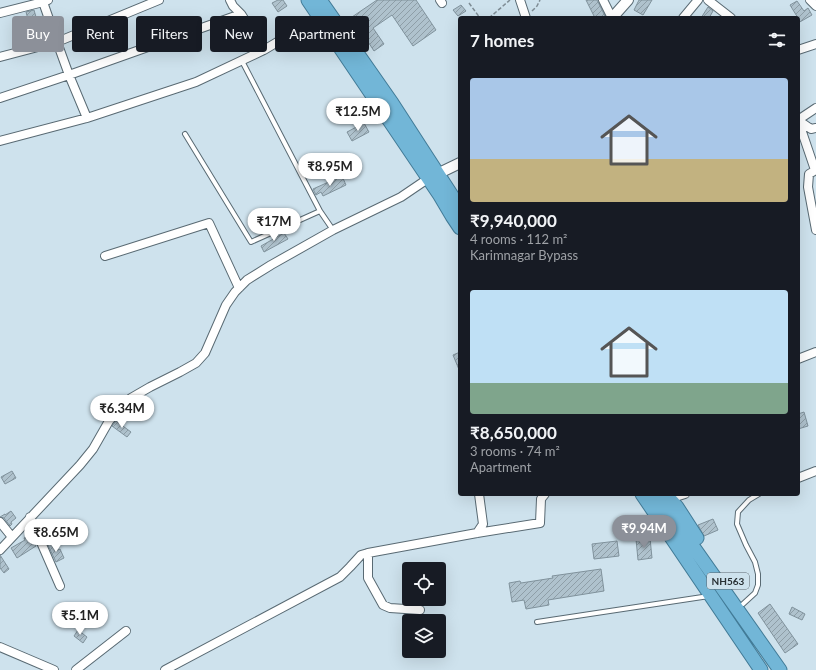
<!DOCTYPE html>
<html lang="en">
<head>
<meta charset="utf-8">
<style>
	:root { --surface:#171b24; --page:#20242c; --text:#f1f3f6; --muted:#9ea1a6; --accent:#8c9099 }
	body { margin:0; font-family:Lato,sans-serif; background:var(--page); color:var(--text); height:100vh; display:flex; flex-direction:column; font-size:15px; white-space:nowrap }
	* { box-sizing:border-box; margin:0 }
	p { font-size:13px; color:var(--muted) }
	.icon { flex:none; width:22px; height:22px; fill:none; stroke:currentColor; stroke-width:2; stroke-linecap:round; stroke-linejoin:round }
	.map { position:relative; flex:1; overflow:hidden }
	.side { position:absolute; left:458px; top:16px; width:342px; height:480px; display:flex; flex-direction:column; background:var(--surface); border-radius:4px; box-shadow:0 4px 16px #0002 }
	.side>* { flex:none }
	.hud { position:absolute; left:12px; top:16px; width:380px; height:36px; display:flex; gap:8px }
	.tools { position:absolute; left:402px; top:562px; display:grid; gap:8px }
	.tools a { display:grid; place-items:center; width:44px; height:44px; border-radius:4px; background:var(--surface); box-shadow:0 4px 16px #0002; font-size:20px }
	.price { position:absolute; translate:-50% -34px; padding:0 9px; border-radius:14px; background:#fff; color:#222; font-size:13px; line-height:26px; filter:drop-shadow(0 1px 2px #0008) }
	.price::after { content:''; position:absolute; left:50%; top:24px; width:12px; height:9px; margin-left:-6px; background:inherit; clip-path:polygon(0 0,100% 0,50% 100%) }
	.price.active { background:var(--accent); color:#fff }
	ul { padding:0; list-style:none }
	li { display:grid; align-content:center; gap:8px; height:212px; padding:0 12px }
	li span { display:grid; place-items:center; height:124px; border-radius:4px; color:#555 }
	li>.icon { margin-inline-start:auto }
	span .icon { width:72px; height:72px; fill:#fffc; stroke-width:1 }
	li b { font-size:17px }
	h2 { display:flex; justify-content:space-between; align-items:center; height:48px; padding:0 12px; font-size:17px }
	.chip { padding:0 14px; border-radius:4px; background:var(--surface); box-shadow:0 4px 16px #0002; font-size:14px; line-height:36px }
	.chip.active { background:var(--accent); color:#fff }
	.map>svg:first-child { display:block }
	.building { fill:url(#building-hatch); stroke:#80929c }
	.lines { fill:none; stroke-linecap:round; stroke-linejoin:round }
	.service-casing { stroke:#596a73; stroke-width:6 }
	.minor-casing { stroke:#596a73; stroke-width:10 }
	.tertiary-casing { stroke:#596a73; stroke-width:12 }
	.trunk-casing { stroke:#427b97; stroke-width:15 }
	.path { stroke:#7f8d95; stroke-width:1.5; stroke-dasharray:4 2; stroke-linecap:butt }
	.service { stroke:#fff; stroke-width:4 }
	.minor { stroke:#fff; stroke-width:8 }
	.tertiary { stroke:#fff; stroke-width:10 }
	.trunk { stroke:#72b6d7; stroke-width:13 }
	.labels { text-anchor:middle; stroke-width:3; stroke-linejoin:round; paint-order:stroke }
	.shield { fill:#cee2ed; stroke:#5a656c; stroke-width:1 }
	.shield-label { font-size:10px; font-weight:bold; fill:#293034 }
</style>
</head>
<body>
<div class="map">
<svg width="816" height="670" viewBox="0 0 816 670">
	<defs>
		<pattern id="building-hatch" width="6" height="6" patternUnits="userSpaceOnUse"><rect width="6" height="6" fill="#afc2cd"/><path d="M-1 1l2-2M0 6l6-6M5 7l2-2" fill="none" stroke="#8e9ea7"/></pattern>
	</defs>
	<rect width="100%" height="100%" fill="#cee2ed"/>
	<path class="building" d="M 278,0 L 283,0 L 287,6 L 278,12 L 272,3 Z
		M 377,0 L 416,0 L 436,30 L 413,46 L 392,15 L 373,28 L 384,44 L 374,51 L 352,17 Z
		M 586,0 L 597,0 L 605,16 L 601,18 L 595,18 Z
		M 639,0 L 652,0 L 643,15 L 634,10 Z
		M 797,1 L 804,11 L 808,8 L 812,15 L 798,23 L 798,18 L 790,5 Z
		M 461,5 L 466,11 L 458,16 L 453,10 Z
		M 708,7 L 713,11 L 709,18 L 701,18 Z
		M 34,10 L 36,17 L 28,19 L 26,12 Z
		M 364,123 L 369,132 L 352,141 L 347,132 Z
		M 342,176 L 346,185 L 323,196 L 321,192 L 316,195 L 313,189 Z
		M 284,233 L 288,239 L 264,252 L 261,246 Z
		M 460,352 L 460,372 L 453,355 Z
		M 804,412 L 808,426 L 798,429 L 798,414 Z
		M 116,421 L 131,432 L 127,437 L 112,426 Z
		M 12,471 L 16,478 L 5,484 L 1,477 Z
		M 11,511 L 16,518 L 11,522 L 12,524 L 10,526 L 4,518 L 0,517 L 5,514 L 5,515 Z
		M 713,519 L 718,530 L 704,536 L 698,525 Z
		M 30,535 L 36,546 L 17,558 L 11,548 L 25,540 L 24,538 Z
		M 650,538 L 652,558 L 638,560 L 636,539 Z
		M 50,541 L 55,551 L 60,549 L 64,558 L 56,562 L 47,543 Z
		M 617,541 L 619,556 L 594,559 L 592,544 Z
		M 0,555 L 9,569 L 4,573 L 0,568 Z
		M 601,569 L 604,591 L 548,600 L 549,605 L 526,609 L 524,600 L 512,602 L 509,583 L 520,581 L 521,583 L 553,578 L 552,576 Z
		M 770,604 L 798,644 L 785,653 L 758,613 Z
		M 792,607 L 805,614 L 802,620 L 789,614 Z
		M 78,630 L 87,637 L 83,643 L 74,636 Z"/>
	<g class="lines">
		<defs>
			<path id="service" d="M 242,61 L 320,211
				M 185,134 L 251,242 L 320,211 L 333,230
				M 743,604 L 755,593 L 758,585 L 758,574 L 755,562 L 746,545 L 737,524 L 738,512 L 749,500 L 759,494
				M 537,622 L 709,596"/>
			<path id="minor" d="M 159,0 L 57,42 L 69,75 L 241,14
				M 230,0 L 233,6 L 241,14 L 264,50 L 319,17
				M 440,0 L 442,3
				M 520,0 L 526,18
				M 603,0 L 612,18
				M 708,0 L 731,18
				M 810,0 L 816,6
				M 0,13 L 43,2 L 43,0
				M 683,18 L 698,0
				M 798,50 L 816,44
				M 0,57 L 57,42 L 43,2 L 48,0
				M 0,98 L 69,75 L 87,118
				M 798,120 L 815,170
				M 798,120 L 816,108
				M 798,120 L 811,129 L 816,128
				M 0,141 L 87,118 L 196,82 L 264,50
				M 816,170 L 809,174 L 808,187 L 816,230
				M 105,256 L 209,223 L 239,288
				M 798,359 L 816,352
				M 798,478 L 816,471
				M 669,499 L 685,494
				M 30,517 L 60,586
				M 0,522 L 12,537
				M 477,533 L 483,524 L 479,494
				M 0,550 L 80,465 L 93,449 L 109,421 L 122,406 L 131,398 L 150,387 L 180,372 L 196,363 L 205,353 L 226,305 L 235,292 L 247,280 L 271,265 L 333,230 L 401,197 L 429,178
				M 420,610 L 390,608 L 383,605 L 368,578 L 368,553 L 477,533 L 540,523 L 541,499 L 545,494
				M 0,647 L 54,670
				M 76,670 L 126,631
				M 165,670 L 340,577 L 350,567 L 361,555 L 368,553"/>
			<path id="tertiary" d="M 612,18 L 628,0
				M 431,177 L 460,163"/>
			<path id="trunk" d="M 308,0 L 439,194 L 452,216 L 460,228
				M 320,0 L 392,103 L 460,208
				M 642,494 L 761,670
				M 656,494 L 780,670
				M 665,494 L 677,507 L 697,538"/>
		</defs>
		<use href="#service" class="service-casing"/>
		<use href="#minor" class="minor-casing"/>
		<use href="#tertiary" class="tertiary-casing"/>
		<use href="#trunk" class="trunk-casing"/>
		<path class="path" d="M 469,3 L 480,18
			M 532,11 L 537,6 L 540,0
			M 489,18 L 510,0"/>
		<use href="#service" class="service"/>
		<use href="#minor" class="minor"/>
		<use href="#tertiary" class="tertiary"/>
		<use href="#trunk" class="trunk"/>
	</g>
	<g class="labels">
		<rect class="shield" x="707" y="573" width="42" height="16" rx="3"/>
		<g class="shield-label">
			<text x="728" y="585">NH563</text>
		</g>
	</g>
</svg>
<div class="tools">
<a><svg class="icon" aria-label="locate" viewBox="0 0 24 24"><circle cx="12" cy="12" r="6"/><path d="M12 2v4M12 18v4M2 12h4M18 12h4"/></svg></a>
<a><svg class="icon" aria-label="layers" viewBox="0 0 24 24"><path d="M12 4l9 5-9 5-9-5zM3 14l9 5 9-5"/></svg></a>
</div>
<b class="price" style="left:358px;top:132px">₹12.5M</b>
<b class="price" style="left:330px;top:187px">₹8.95M</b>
<b class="price" style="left:274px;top:242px">₹17M</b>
<b class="price" style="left:122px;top:429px">₹6.34M</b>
<b class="price active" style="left:644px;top:549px">₹9.94M</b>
<b class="price" style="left:56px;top:553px">₹8.65M</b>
<b class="price" style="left:80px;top:636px">₹5.1M</b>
<div class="hud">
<a class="chip active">Buy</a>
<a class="chip">Rent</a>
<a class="chip">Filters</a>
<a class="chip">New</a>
<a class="chip">Apartment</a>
</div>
<section class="side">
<h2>7 homes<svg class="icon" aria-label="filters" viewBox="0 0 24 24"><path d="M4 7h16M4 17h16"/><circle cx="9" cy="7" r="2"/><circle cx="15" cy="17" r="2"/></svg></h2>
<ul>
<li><span style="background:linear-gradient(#a9c7e8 65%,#c2b280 0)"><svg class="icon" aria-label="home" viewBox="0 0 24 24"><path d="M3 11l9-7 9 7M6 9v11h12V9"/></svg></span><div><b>₹9,940,000</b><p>4 rooms · 112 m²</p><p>Karimnagar Bypass</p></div></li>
<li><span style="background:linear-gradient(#bfe0f5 75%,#7fa58c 0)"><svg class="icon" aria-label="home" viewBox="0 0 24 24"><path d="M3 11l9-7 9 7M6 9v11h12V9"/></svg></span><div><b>₹8,650,000</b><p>3 rooms · 74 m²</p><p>Apartment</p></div></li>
</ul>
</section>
</div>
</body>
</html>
